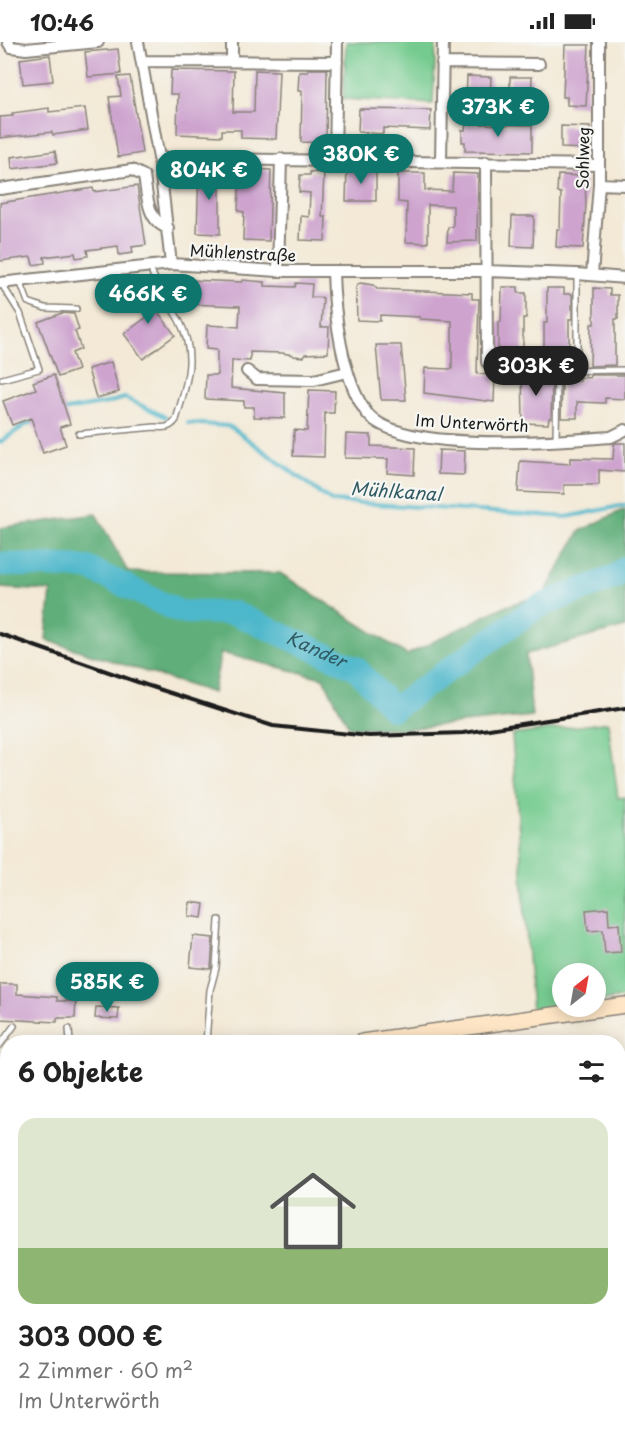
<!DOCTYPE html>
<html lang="de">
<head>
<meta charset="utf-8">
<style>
	:root { --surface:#fff; --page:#f6f6f6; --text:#222; --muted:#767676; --accent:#0f766e }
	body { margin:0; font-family:"Playpen Sans",sans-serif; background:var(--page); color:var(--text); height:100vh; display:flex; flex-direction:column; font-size:22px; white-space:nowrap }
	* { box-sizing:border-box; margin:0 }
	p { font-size:20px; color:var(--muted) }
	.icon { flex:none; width:33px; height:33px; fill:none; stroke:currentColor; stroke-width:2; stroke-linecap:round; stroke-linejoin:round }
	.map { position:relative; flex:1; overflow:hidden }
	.sheet { position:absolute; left:0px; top:993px; width:626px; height:404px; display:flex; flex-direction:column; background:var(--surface); border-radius:24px 24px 0 0; box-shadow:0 3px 15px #0003 }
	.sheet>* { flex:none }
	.needle { width:39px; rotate:31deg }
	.fabs { position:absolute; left:552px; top:921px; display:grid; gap:12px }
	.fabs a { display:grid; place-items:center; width:54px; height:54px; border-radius:50%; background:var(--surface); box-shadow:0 3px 15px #0003; font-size:30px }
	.price { position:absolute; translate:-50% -51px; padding:0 14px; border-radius:21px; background:var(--accent); color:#fff; font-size:20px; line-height:39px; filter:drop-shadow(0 2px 3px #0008) }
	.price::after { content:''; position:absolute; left:50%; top:36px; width:18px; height:14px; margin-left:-9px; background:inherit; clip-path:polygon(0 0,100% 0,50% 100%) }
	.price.on { background:#222; color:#fff }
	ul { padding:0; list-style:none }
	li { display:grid; align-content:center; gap:12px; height:318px; padding:0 18px }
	li span { display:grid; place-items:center; height:186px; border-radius:18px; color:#555 }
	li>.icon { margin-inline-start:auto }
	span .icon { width:108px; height:108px; fill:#fffc; stroke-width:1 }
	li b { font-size:26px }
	h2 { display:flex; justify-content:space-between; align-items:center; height:72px; padding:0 18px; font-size:26px }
	.status { display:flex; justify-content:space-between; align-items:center; height:42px; padding:0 30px; background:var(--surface); direction:ltr }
	.status svg { height:16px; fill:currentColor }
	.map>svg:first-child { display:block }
	.green { fill:#75cb8f; stroke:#487456; stroke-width:1.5 }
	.forest { fill:#60af7a; stroke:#3e664b; stroke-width:1.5 }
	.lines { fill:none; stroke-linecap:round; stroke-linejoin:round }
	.stream { stroke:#4eb7cb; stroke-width:4 }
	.river { stroke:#4eb7cb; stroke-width:24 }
	.building { fill:#cea4cf }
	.service-casing { stroke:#888279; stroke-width:8 }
	.minor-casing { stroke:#888279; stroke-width:14 }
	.tertiary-casing { stroke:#888279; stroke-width:16 }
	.secondary-casing { stroke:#888279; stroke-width:18 }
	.service { stroke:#fff; stroke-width:5 }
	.minor { stroke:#fff; stroke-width:10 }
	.tertiary { stroke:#fff; stroke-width:14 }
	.secondary { stroke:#fde5c5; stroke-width:15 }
	.rail { stroke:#1c1c1c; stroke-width:4 }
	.labels { text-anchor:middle; stroke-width:4.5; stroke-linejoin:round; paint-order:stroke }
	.street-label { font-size:16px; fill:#1c1c1c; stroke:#f6f6f2 }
	.water-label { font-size:18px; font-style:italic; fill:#305a62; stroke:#f6f6f2 }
</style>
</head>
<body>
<div class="status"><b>10:46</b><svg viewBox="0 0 49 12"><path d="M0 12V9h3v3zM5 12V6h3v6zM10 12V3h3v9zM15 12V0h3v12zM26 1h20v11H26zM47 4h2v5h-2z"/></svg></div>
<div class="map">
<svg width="625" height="1396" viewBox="0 0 625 1396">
	<rect width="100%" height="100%" fill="#f6f6f2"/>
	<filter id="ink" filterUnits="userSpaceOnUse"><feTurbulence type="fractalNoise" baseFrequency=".0167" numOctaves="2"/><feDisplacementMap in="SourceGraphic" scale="12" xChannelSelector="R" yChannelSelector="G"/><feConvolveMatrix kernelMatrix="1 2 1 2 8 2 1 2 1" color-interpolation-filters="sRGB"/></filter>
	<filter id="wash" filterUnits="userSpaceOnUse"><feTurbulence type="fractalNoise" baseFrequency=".008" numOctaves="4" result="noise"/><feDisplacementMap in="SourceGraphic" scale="24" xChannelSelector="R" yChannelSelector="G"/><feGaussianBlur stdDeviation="1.35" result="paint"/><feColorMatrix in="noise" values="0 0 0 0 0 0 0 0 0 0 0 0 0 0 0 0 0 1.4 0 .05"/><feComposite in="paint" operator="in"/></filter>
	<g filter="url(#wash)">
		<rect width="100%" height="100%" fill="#f3e9d6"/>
		<path class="green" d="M 346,0 L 436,0 L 433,62 L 343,57 Z
			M 608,680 L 618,756 L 625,755 L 625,955 L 596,960 L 596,932 L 562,932 L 562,964 L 532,969 L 512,693 Z"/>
		<path class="forest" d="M 625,467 L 625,585 L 526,612 L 532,674 L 404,687 L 349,685 L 323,636 L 221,611 L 213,651 L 46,598 L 51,549 L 0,546 L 0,486 L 96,472 L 128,530 L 280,531 L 407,613 L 503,565 L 544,552 L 580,489 Z"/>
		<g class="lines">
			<path class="stream" d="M 61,369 L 107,361 L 125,356 L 166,375
				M 188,381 L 228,384 L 234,387 L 331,459 L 567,475 L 625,463
				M 0,400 L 25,383 L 35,379"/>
			<path class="river" id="s1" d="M 0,522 L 88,526 L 180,570 L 234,571 L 356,626 L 393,667 L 537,565 L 615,535 L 625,526"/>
		</g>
		<g id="blocks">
			<path class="building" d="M 565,3 L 589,3 L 586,64 L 567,63 L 567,55 L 563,55 Z
				M 118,7 L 121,32 L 88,35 L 85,10 Z
				M 50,13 L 53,39 L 23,42 L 20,17 Z
				M 308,27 L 327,27 L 326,101 L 301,100 L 302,49 L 298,49 L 299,30 L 308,30 Z
				M 171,28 L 234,29 L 233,70 L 254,70 L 255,28 L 279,29 L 276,97 L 241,96 L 241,88 L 222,88 L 222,94 L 177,92 L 178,52 L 170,52 Z
				M 130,34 L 142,111 L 118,115 L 109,55 L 121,54 L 118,35 Z
				M 467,34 L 491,35 L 490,60 L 466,59 Z
				M 510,35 L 532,35 L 531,60 L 510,60 Z
				M 49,66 L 49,70 L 85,66 L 88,88 L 53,93 L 52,90 L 0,96 L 0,75 L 13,74 L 12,71 Z
				M 359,67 L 431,68 L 430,88 L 383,86 L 383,92 L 358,90 Z
				M 466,82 L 532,83 L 532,110 L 465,109 L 465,100 L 462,100 L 462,88 L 465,88 Z
				M 561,84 L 590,85 L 589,107 L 561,106 Z
				M 55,109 L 57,121 L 12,127 L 11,115 Z
				M 199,126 L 220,127 L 220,192 L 197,191 Z
				M 240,126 L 271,128 L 269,199 L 243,198 L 244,170 L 238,169 Z
				M 347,126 L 376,129 L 376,159 L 346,159 Z
				M 310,130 L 324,131 L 322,175 L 326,175 L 325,199 L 300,198 L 301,174 L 309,175 L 310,151 L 299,150 L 300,133 L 310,133 Z
				M 398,131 L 425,131 L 425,148 L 452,149 L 453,131 L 478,132 L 477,199 L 447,200 L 448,185 L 453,185 L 453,164 L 428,163 L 428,201 L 406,200 L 407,161 L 398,160 Z
				M 558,133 L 585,134 L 586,162 L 583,206 L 556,205 L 557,187 L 560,187 L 561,151 L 557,150 Z
				M 137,144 L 146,203 L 132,205 L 133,211 L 119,213 L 118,204 L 87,208 L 88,214 L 76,216 L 75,211 L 44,215 L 45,221 L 33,223 L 31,215 L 0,219 L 0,161 L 93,146 L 94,150 Z
				M 512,174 L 534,174 L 533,205 L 511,204 Z
				M 145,237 L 156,261 L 153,263 L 175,293 L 143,317 L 124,292 L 148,274 L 132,240 Z
				M 187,238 L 242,240 L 242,238 L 265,240 L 265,244 L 295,245 L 296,241 L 312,242 L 311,255 L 323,256 L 321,285 L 329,285 L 328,311 L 305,312 L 304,315 L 293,314 L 293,313 L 282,311 L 250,310 L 250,319 L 232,318 L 231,346 L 285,351 L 285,376 L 254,375 L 254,365 L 244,365 L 244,359 L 205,357 L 206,333 L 217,333 L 217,308 L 206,307 L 207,283 L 239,285 L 240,264 L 186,262 Z
				M 360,241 L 373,243 L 377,247 L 472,251 L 472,257 L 479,257 L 477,332 L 495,333 L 494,360 L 424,351 L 425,326 L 452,327 L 452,279 L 420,277 L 420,275 L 380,273 L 380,279 L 357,278 L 356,245 Z
				M 502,245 L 518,245 L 518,251 L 526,251 L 526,276 L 523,276 L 523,317 L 498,317 L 498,280 L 501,280 Z
				M 547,246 L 564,246 L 564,252 L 572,252 L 572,277 L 569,277 L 569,314 L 557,314 L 557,318 L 544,318 L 544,281 L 547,281 Z
				M 594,246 L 610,247 L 610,253 L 618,253 L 618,277 L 615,277 L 615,323 L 590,324 L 591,282 L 594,282 Z
				M 62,271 L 74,272 L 79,288 L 75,289 L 81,307 L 72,311 L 78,328 L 58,335 L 38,280 Z
				M 376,303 L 401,303 L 406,358 L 381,358 Z
				M 111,320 L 119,350 L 96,356 L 88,327 Z
				M 522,326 L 545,327 L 545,341 L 552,342 L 551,376 L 549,376 L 548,382 L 523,381 Z
				M 54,333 L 70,382 L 60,385 L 66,403 L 43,411 L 31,376 L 12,383 L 3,359 L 36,347 L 33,340 Z
				M 590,333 L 625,333 L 625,357 L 605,356 L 605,361 L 577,360 L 577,376 L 561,376 L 562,342 L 566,342 L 566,339 L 580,339 L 580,335 L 590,336 Z
				M 309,348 L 335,349 L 334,371 L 325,371 L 324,415 L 293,414 L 294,388 L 307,389 Z
				M 346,392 L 371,393 L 371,404 L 415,406 L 414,433 L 387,431 L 388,417 L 345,416 Z
				M 616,401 L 625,401 L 625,430 L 599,428 L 599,443 L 564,443 L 564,452 L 518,450 L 520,419 L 570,422 L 570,416 L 613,417 L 614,402 Z
				M 439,408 L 465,409 L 464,433 L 438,432 Z
				M 190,860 L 204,862 L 202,876 L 189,874 Z
				M 608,866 L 609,883 L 619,882 L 621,910 L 605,911 L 603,888 L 588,889 L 586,868 Z
				M 193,894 L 213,896 L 211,927 L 190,925 Z
				M 0,942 L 17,942 L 17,952 L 57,955 L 57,959 L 76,959 L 75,976 L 57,976 L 57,980 L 0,977 Z
				M 96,965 L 119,966 L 118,977 L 95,976 Z"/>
		</g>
	</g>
	<g filter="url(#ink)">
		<use href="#blocks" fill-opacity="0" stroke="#888279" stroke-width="1.5"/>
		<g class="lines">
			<defs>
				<path id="service" d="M 577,232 L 577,311
					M 20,239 L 28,260 L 45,266 L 76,267
					M 1,241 L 20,271 L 39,327 L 2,337
					M 79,392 L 155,385 C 165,386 170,386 176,378 C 186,343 198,314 179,278 C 169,260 156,245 150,225
					M 556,399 L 557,329 L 625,328
					M 69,987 L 70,1000
					M 206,1000 L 210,948 L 216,926 L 219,878
					M 0,1003 L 14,984"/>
				<path id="minor" d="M 8,0 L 11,5 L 26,7 L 98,0
					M 138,0 L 159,116 L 171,222
					M 142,19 L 337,20
					M 232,19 L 232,0
					M 442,21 L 539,22
					M 159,116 L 599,123
					M 335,118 L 337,0
					M 441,119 L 443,0
					M 486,120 L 487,320
					M 599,142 L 625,143
					M 0,147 L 132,128 L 144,134 C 147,152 147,180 168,186
					M 278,229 L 281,117
					M 333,230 C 334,271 342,336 366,370 C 398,413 560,399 611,395 L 625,388
					M 592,233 L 599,142 L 599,0
					M 0,241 L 171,222 L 278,229 L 485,229 L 577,232 L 625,236
					M 247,329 L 257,337 L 314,338 L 347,330
					M 618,1079 L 625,1080
					M 0,1270 L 8,1268
					M 225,1389 L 230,1396
					M 0,1392 L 27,1389"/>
				<path id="tertiary" d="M 618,1356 L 625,1356"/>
				<path id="secondary" d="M 362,1000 L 625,963
					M 0,1032 L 8,1038"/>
			</defs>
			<use href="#service" class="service-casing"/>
			<use href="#minor" class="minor-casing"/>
			<use href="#tertiary" class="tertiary-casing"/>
			<use href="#secondary" class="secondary-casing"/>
			<use href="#service" class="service"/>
			<use href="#minor" class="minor"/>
			<use href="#tertiary" class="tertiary"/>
			<use href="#secondary" class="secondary"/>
			<path class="rail" d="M 0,592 L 146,643 L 273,684 L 369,694 L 463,691 L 625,666"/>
		</g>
	</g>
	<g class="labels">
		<g class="street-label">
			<text transform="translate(583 116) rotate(-89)" y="6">Sohlweg</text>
			<text transform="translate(243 211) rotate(3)" y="6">Mühlenstraße</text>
			<text transform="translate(472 381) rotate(3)" y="6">Im Unterwörth</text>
		</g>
		<g class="water-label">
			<text transform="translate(396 450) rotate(4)" y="6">Mühlkanal</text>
			<text dy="6" stroke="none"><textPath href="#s1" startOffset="334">Kander</textPath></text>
		</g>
	</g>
</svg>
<div class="fabs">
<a><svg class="needle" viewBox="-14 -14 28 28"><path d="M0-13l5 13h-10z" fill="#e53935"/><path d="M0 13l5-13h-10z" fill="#767676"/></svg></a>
</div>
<b class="price" style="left:498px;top:96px">373K €</b>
<b class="price" style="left:361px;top:143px">380K €</b>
<b class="price" style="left:209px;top:159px">804K €</b>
<b class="price" style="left:148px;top:283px">466K €</b>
<b class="price on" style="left:536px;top:355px">303K €</b>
<b class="price" style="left:107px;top:971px">585K €</b>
<section class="sheet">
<h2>6 Objekte<svg class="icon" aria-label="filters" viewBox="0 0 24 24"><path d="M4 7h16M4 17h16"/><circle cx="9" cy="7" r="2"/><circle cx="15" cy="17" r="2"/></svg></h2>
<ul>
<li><span style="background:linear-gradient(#dfe7d0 70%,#8fb573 0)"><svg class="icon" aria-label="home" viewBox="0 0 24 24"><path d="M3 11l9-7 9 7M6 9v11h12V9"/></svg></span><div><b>303 000 €</b><p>2 Zimmer · 60 m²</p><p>Im Unterwörth</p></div></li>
</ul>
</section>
</div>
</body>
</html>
